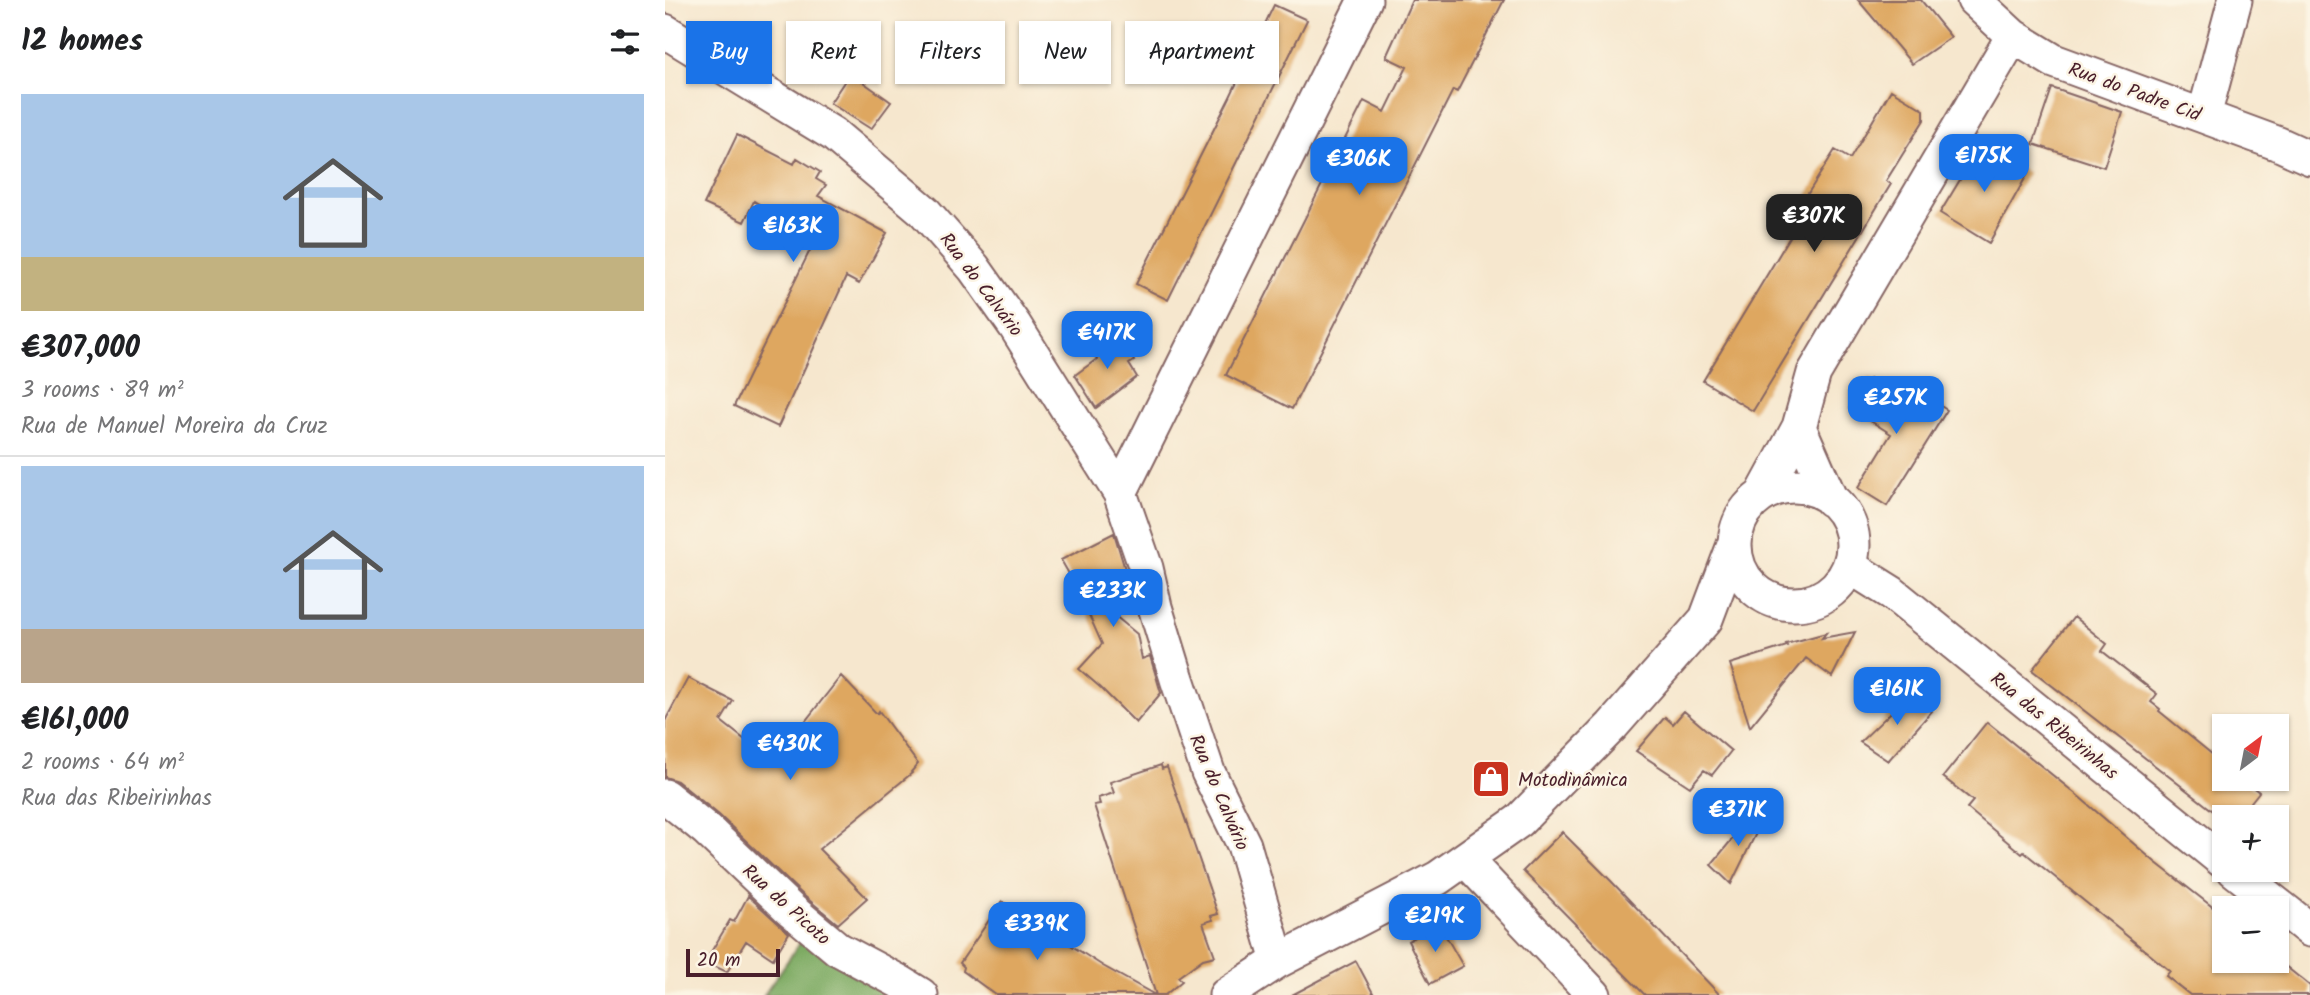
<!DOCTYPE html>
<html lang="en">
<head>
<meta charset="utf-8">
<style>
	:root { --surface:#fff; --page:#f2f2f2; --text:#202124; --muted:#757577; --line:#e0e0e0; --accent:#1a73e8 }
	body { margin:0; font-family:Kalam,sans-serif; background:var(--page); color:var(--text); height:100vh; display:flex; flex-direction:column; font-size:26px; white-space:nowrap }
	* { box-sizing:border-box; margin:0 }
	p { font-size:23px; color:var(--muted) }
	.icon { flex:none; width:38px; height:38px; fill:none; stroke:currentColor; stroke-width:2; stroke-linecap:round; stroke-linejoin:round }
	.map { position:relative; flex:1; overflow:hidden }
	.details { display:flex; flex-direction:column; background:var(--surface); width:665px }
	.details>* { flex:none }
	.hud { position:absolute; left:21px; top:21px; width:665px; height:63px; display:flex; gap:14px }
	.needle { width:46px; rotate:32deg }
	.fabs { position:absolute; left:1547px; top:714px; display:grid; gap:14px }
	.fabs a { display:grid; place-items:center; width:77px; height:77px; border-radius:0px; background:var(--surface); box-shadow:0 2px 5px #0004; font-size:35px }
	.scale { position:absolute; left:21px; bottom:18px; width:94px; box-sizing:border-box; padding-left:7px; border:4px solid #4a1f2b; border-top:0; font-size:19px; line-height:24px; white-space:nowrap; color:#4a1f2b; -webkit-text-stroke:5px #fcf5e5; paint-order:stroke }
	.price { position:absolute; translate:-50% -60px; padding:0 16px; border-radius:14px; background:var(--accent); color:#fff; font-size:23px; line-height:46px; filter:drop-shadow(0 2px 4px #0008) }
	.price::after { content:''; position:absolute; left:50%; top:42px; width:21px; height:16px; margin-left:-10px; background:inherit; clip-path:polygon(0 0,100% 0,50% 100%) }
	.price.active { background:#222; color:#fff }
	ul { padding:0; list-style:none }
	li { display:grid; align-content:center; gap:14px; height:371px; padding:0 21px }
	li+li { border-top:2px solid var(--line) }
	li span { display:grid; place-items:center; height:217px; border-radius:0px; color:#555 }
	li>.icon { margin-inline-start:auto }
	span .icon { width:126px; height:126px; fill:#fffc; stroke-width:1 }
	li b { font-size:30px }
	h2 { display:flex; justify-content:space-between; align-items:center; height:84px; padding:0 21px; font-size:30px }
	.tag { padding:0 24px; border-radius:0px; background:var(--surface); box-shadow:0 2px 5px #0004; font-size:24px; line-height:63px }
	.tag.active { background:var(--accent); color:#fff }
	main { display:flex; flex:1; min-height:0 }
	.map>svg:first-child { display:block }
	.forest { fill:#7eab64; stroke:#646548; stroke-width:2 }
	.building { fill:#dea761 }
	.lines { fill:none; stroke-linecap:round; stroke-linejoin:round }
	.minor-casing { stroke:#866564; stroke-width:37 }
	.minor { stroke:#fff; stroke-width:33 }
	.labels { text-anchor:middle; stroke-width:5; stroke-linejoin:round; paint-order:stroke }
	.street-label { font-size:19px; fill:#4a1f2b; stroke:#fcf5e5 }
	.poi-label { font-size:19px; fill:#4a1f2b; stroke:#fcf5e5; text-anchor:start }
</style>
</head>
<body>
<main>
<section class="details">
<h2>12 homes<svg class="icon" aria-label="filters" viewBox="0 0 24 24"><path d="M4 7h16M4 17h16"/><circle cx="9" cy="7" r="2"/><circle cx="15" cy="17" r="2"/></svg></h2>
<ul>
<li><span style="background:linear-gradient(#a9c7e8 75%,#c2b280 0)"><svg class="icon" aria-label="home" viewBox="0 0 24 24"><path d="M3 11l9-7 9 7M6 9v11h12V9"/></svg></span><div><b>€307,000</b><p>3 rooms · 89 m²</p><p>Rua de Manuel Moreira da Cruz</p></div></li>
<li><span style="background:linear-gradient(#a9c7e8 75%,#b9a48a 0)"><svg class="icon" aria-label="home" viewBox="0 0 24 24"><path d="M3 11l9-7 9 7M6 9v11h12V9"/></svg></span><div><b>€161,000</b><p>2 rooms · 64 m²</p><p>Rua das Ribeirinhas</p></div></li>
</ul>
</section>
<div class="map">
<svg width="1645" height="995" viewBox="0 0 1645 995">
	<rect width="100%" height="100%" fill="#fcf5e5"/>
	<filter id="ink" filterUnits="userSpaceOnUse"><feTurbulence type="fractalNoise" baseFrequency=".0143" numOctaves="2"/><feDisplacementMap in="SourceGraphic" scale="14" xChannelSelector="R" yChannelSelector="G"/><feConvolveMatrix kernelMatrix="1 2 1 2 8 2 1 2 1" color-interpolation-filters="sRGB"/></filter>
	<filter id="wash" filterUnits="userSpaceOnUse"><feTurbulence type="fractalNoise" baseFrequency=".00686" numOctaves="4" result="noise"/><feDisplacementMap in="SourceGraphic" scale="28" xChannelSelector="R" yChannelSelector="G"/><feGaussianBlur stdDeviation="1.57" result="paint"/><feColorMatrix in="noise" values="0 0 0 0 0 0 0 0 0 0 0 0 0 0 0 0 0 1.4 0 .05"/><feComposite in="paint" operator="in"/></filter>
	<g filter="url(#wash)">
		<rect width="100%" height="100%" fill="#f6e7ce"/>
		<path class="forest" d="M 141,934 L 237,995 L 99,995 Z"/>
		<g id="blocks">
			<path class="building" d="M 747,0 L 839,0 L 792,92 L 788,90 L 627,409 L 561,375 L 699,101 L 720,112 L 742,67 L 721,57 Z
				M 1193,0 L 1256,0 L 1286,37 L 1247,64 Z
				M 609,5 L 642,20 L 503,300 L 471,284 L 565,97 Z
				M 185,73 L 226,102 L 206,129 L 165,103 Z
				M 1387,88 L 1457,112 L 1439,167 L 1368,144 Z
				M 1226,90 L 1259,110 L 1259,120 L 1221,181 L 1226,184 L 1088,411 L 1038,381 L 1143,207 L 1137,203 L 1170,150 L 1185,159 Z
				M 72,135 L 129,164 L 132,158 L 155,172 L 151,179 L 161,185 L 153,196 L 222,233 L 194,284 L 181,277 L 113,427 L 69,406 L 150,240 L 89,201 L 79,222 L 39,204 Z
				M 1316,145 L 1363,173 L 1324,243 L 1275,213 Z
				M 451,334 L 469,361 L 464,364 L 472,377 L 431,408 L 410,375 L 432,359 L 426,350 Z
				M 1205,378 L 1244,403 L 1252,391 L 1282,410 L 1222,506 L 1193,488 L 1226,434 L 1185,408 Z
				M 449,533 L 469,599 L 443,610 L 472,634 L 477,659 L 485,656 L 496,693 L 471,723 L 436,688 L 414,669 L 437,644 L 412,588 L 396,560 Z
				M 1409,617 L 1442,644 L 1437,651 L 1492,694 L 1486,702 L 1495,709 L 1494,711 L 1559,764 L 1559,779 L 1577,779 L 1594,792 L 1574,817 L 1556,817 L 1367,670 Z
				M 1190,632 L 1167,677 L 1141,658 L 1085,727 L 1065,664 L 1122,646 L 1121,644 L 1161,633 L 1157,638 Z
				M 176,676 L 212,714 L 214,711 L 253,764 L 246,772 L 247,773 L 154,849 L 202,898 L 173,924 L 138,895 L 54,815 L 12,781 L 0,777 L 0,721 L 23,678 L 68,701 L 56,721 L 108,762 Z
				M 1246,693 L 1267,711 L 1223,761 L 1195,742 Z
				M 1019,711 L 1066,751 L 1047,775 L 1039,770 L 1025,787 L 971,751 L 1000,717 L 1008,724 Z
				M 1322,722 L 1412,795 L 1490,862 L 1559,916 L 1559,961 L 1614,961 L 1645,986 L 1645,995 L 1525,995 L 1501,976 L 1505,971 L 1359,852 L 1357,854 L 1302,808 L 1308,801 L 1278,777 Z
				M 496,765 L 497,769 L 502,767 L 553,914 L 546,916 L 548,920 L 538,923 L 550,956 L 538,959 L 513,977 L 517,981 L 500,995 L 491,995 L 429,805 L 435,804 L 433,798 L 449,793 L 445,782 Z
				M 1091,810 L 1100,815 L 1066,884 L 1046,865 Z
				M 897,832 L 946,881 L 1055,995 L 980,995 L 858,871 Z
				M 83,896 L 124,933 L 108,959 L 81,941 L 62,972 L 40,962 L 65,920 L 69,922 Z
				M 337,901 L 438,966 L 490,995 L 331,995 L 298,971 L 299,967 L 295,963 Z
				M 774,924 L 798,966 L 765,984 L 743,941 Z
				M 691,961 L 709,995 L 627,995 Z"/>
		</g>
	</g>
	<g filter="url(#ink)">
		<use href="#blocks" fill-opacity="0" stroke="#866564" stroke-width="2"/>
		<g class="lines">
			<defs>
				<path id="minor" d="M 1309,0 L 1348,36 L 1389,61 L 1614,144 L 1645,158
					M 0,31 L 168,134 L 259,211 L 309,268 L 350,326 L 455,493 L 481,568 L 490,607 L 512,679 L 543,772 L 579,845 L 613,961
					M 1539,116 L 1570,0
					M 1134,427 L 1166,500
					M1070 545a59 59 0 1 1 118 0a59 59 0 1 1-118 0Z
					M 455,493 L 700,0
					M 1097,495 L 1134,427 L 1149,373 L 1348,36
					M 1184,566 L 1227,593 L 1559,862
					M 0,796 L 42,830 L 125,909 L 173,949 L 235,982 L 256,995
					M 801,860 L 929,995
					M 1569,870 L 1645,930
					M 561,995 L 613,961 L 773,878 L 854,821 L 947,726 L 1041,619 L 1070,542"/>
			</defs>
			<use href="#minor" class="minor-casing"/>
			<use href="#minor" class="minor"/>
		</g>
	</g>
	<defs>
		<symbol id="shop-square" viewBox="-11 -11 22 22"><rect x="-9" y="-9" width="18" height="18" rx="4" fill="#c8321e" stroke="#fcf5e5"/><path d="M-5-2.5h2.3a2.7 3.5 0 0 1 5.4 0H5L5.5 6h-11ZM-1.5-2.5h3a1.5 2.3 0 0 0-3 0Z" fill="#fff"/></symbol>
	</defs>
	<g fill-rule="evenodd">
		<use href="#shop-square" x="804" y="757" width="44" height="44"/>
	</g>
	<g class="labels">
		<g class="street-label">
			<text transform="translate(1470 91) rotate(20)" y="7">Rua do Padre Cid</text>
			<text transform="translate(317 284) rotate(53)" y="7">Rua do Calvário</text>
			<text transform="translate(1390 725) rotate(39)" y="7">Rua das Ribeirinhas</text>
			<text transform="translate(555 792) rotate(67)" y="7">Rua do Calvário</text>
			<text transform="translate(122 904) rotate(42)" y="7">Rua do Picoto</text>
		</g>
		<g class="poi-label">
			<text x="853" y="786">Motodinâmica</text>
		</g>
	</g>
</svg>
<div class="fabs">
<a><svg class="needle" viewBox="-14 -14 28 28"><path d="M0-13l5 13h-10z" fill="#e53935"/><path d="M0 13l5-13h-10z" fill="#757577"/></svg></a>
<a>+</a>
<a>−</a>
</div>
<div class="scale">20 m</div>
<b class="price" style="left:1319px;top:194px">€175K</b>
<b class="price" style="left:694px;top:197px">€306K</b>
<b class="price active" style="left:1149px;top:254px">€307K</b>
<b class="price" style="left:128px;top:264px">€163K</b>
<b class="price" style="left:442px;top:371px">€417K</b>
<b class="price" style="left:1231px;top:436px">€257K</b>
<b class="price" style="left:448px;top:629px">€233K</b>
<b class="price" style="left:1232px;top:727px">€161K</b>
<b class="price" style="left:125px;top:782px">€430K</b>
<b class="price" style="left:1073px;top:848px">€371K</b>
<b class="price" style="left:770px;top:954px">€219K</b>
<b class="price" style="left:372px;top:962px">€339K</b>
<div class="hud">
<a class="tag active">Buy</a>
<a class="tag">Rent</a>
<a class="tag">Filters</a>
<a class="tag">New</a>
<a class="tag">Apartment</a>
</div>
</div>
</main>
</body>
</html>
